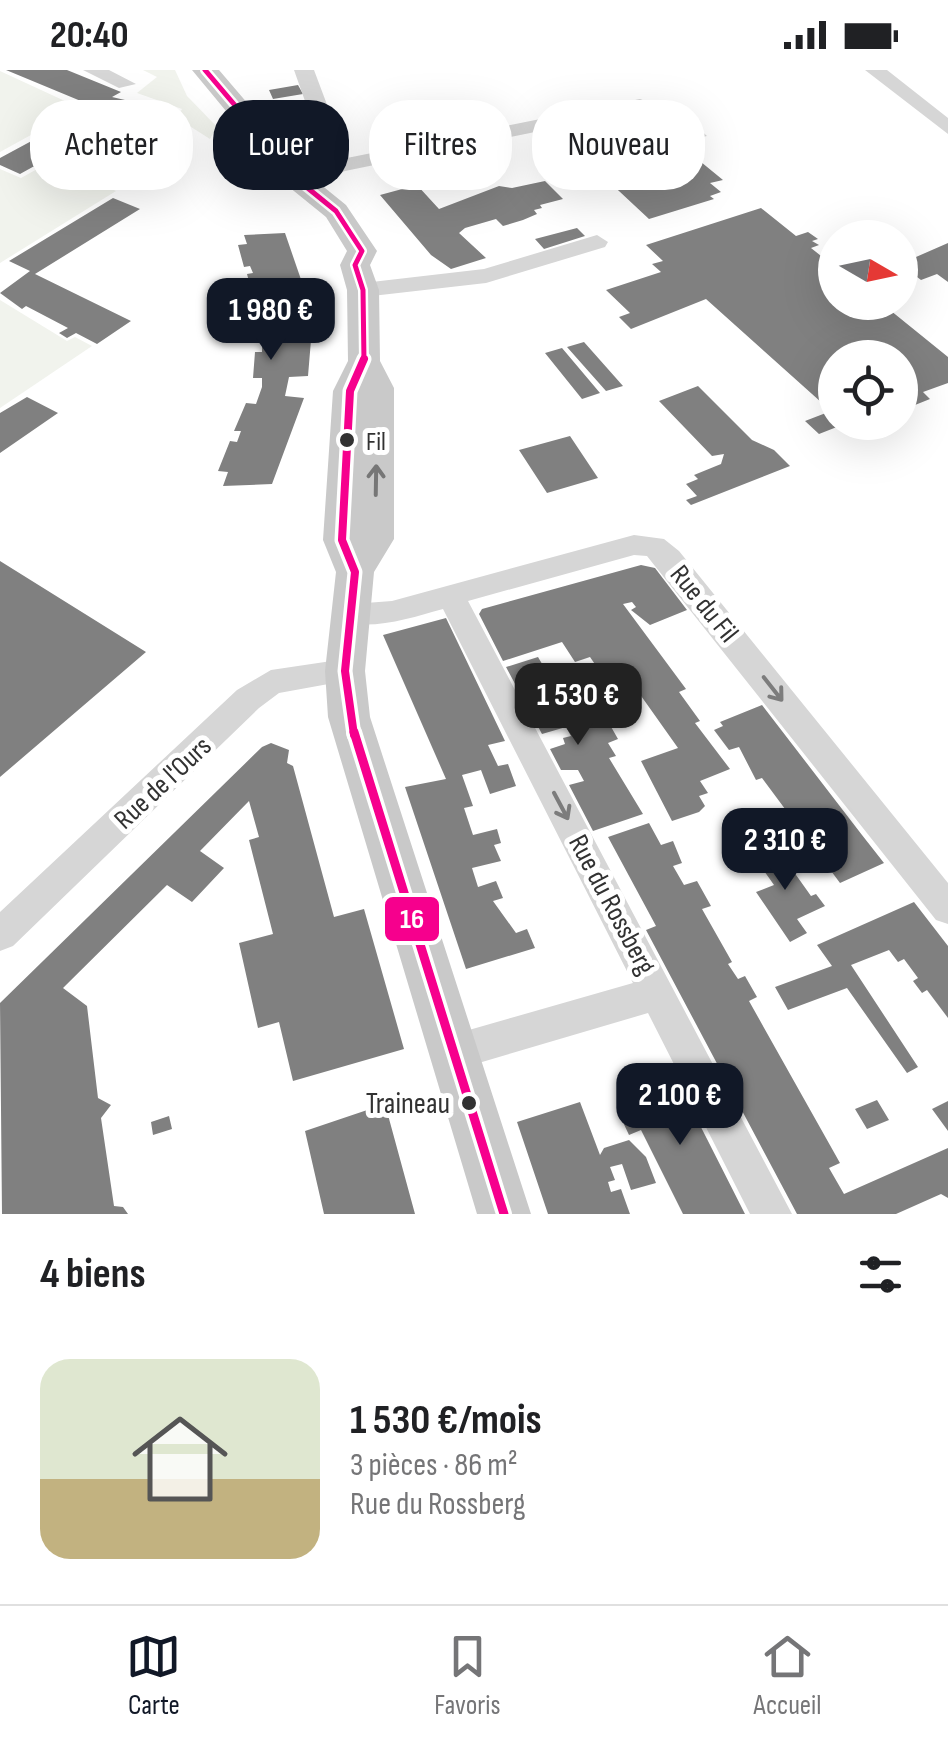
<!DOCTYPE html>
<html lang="fr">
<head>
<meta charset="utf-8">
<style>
	:root { --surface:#fff; --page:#f6f6f6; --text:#202124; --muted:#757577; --line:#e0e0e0; --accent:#111827 }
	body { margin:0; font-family:"Sofia Sans Condensed",sans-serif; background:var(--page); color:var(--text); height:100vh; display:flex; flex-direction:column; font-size:38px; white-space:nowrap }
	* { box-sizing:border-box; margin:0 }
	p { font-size:32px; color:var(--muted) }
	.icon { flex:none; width:55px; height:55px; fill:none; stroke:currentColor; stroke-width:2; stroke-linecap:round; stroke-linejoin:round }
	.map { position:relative; height:1144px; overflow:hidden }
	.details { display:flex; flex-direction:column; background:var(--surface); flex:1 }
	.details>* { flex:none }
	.banner { position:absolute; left:30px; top:30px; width:890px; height:90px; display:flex; gap:20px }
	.needle { width:65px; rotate:99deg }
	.buttons { position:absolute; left:818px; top:150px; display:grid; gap:20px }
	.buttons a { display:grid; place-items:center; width:100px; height:100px; border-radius:50%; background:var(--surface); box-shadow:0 10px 40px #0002; font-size:50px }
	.price { position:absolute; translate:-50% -85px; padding:0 22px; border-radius:20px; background:var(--accent); color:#fff; font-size:32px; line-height:65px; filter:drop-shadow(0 2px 5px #0008) }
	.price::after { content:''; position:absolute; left:50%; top:60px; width:30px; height:22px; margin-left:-15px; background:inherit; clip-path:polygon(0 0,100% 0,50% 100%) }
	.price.on { background:#222; color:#fff }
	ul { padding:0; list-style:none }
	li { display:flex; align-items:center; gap:30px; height:250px; padding:0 40px }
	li+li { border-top:2px solid var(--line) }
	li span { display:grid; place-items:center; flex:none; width:280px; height:200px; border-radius:30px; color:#555 }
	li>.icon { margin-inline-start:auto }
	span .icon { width:120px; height:120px; fill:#fffc; stroke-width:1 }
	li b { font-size:42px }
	h2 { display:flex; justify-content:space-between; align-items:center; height:120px; padding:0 40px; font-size:42px }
	.tag { padding:0 35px; border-radius:40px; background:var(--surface); box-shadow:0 10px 40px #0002; font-size:35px; line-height:90px }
	.tag.on { background:var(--accent); color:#fff }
	.status { display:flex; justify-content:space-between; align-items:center; height:70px; padding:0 50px; background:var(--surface); direction:ltr }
	.status svg { height:28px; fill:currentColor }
	.dock { display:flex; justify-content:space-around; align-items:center; height:140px; border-top:2px solid var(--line); background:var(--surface); font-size:28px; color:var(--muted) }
	.dock a { display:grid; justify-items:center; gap:5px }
	.dock .on { color:var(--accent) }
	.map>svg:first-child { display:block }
	.green { fill:#f1f3ed }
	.building { fill:#808080 }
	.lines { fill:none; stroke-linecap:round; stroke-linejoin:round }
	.minor { fill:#d6d6d6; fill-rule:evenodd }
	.major { fill:#c9c9c9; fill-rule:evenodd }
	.bus-1-far2-casing { stroke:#fff; stroke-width:10 }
	.bus-1-far1-casing { stroke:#fff; stroke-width:15 }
	.bus-1-casing { stroke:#fff; stroke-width:16 }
	.bus-1-far2 { stroke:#f6008d; stroke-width:5 }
	.bus-1-far1 { stroke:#f6008d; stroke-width:8 }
	.bus-1 { stroke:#f6008d; stroke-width:9 }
	.oneway { stroke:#767676 }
	.oneway2 { stroke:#7c7c7c }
	.bus-dot { fill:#323232; stroke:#fff; stroke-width:4 }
	.labels { text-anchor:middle; stroke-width:10; stroke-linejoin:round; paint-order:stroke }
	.bus-label { font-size:26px; fill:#323232; stroke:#fff; text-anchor:start }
	.street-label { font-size:28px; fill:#323232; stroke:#fff }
	.near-bus-label { font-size:30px; fill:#323232; stroke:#fff; text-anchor:end }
	.line-badge { stroke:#fff; stroke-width:4 }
	.badge-label { font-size:28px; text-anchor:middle; font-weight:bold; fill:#fff }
</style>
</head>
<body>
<div class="status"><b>20:40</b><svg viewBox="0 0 49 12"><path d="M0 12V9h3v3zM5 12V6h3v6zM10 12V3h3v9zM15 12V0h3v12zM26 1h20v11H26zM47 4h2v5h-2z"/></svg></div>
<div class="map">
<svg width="948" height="1144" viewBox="0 0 948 1144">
	<rect width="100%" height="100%" fill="#fff"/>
	<path class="green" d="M 143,0 L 175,0 L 187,26 L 217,57 L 210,69 L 177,48 L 182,39 L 137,23 L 157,7 Z
		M 0,1 L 80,38 L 0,82 Z
		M 48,93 L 116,121 L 0,193 L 0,99 L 21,108 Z
		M 0,230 L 67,271 L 75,267 L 92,276 L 0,338 Z"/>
	<path class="building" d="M 6,0 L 67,0 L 121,22 L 112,27 L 138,33 L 133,35 L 139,38 L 20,104 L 0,95 L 0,88 L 89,40 L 85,38 L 88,34 Z
		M 298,15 L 303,24 L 273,29 L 269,20 Z
		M 621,49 L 642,67 L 660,62 L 690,83 L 723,110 L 710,113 L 721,122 L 710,126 L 714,129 L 649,149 L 560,66 Z
		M 545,111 L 563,129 L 540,135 L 542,138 L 534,140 L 537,144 L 523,150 L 503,156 L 496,149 L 465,158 L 459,163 L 486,188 L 451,199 L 431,185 L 380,125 L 417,115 L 439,139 L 499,116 L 512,118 Z
		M 113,128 L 140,139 L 35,204 L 131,251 L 97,274 L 76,263 L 67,268 L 59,263 L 68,258 L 26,236 L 22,239 L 0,223 L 30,201 L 9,191 Z
		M 761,138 L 796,166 L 808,162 L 818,169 L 812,171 L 819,175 L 811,178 L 835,197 L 835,232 L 880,232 L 948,287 L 948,313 L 923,322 L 930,329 L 900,341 L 900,288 L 835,288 L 835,352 L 847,353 L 819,364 L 805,351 L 831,341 L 706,229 L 631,259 L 619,247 L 630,243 L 606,220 L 661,202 L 652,194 L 663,191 L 646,175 Z
		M 577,158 L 585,166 L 544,179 L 535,169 Z
		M 285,163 L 307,227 L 289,230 L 291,247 L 310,246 L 311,270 L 308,306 L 289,307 L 285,326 L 304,328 L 272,414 L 223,416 L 228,402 L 218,401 L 230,371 L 237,372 L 241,361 L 234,361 L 246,333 L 256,334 L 262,317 L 262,308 L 253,308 L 255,282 L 262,282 L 262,272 L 255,273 L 257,248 L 267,248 L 263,225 L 253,227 L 247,204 L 253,203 L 250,196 L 244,197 L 238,175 L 247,174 L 244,165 Z
		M 948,173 L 948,212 L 937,204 L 921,210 L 900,194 Z
		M 584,272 L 623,316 L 606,321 L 567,277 Z
		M 562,278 L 600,323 L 582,329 L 545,283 Z
		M 698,316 L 752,370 L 774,380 L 790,396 L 691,435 L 686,430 L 697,426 L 686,414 L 698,409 L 694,405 L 721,394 L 724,384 L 712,386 L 659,331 Z
		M 27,327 L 58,343 L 0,383 L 0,343 Z
		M 570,366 L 598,408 L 547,423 L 519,380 Z
		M 0,491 L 146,582 L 0,707 Z
		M 641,495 L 655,498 L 687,540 L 650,555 L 631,540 L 636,537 L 632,532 L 623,534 L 686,619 L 679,622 L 700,651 L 695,653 L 730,699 L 700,711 L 708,723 L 699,726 L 705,736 L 699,742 L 672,751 L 641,691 L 678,678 L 622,599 L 603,606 L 590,587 L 575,592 L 562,572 L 503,591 L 479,544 L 482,539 Z
		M 446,548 L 505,671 L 488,675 L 498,696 L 508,694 L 516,716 L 490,724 L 481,700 L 462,705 L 473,736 L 464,738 L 473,765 L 497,759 L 501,773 L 494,775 L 501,791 L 472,798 L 478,817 L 496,811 L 503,828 L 493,831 L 516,863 L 527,859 L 535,878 L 466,899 L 405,717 L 446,709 L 383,565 Z
		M 538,587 L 577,653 L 598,646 L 604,657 L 610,655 L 618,669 L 608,673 L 616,686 L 609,688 L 643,744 L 593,761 L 569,715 L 584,711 L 578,700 L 561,700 L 550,679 L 565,674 L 563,668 L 571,666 L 566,657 L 542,664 L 506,597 Z
		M 762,635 L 862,765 L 884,793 L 840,813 L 762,708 L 756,710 L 739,677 L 729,680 L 714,660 L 723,656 L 720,652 Z
		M 271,673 L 289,680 L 287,693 L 293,696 L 334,847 L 364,839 L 404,979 L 293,1011 L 279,952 L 258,958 L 239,873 L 273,864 L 249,770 L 259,767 L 249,731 L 200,781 L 224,798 L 192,832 L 167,815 L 63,918 L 87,936 L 98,1028 L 111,1035 L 101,1048 L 114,1136 L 123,1137 L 128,1144 L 2,1144 L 0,933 L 262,677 Z
		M 649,753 L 661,775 L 673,771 L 682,793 L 673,796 L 684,815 L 697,811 L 711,836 L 702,839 L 732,892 L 728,894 L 738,909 L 745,906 L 757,927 L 749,931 L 840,1093 L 829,1098 L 844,1124 L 948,1078 L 948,1128 L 941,1124 L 896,1144 L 797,1144 L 646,860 L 656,856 L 608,767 Z
		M 774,774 L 811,826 L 816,824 L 825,836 L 797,849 L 807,863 L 790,872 L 756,822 L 774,815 L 752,784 Z
		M 914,832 L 948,876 L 948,948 L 927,920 L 922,923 L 913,911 L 918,908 L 904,889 L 898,892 L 889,880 L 851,895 L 918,997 L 907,1003 L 847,918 L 788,940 L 775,917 L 832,896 L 817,875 Z
		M 674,1004 L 707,1069 L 745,1144 L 683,1144 L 641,1060 L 629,1065 L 622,1050 L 634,1045 L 623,1019 Z
		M 877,1030 L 889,1050 L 867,1059 L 855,1039 Z
		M 948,1031 L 948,1061 L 932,1039 Z
		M 580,1032 L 600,1085 L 604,1078 L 629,1070 L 646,1087 L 656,1113 L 631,1120 L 622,1094 L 610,1097 L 615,1110 L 608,1112 L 611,1122 L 621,1119 L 630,1144 L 548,1144 L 517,1052 Z
		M 385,1034 L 415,1144 L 324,1144 L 305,1061 Z
		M 169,1046 L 172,1059 L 153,1065 L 151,1052 Z"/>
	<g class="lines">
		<path class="minor" d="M 83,0 L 109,0 L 136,14 L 119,18 Z
			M 294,0 L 314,0 L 347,88 L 640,29 L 686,47 L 707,66 L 690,70 L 672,55 L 638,41 L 345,101 L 299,117 L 288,111 L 291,106 L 327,93 Z
			M 865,0 L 887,0 L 948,48 L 948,64 Z
			M 597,165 L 608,172 L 605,177 L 486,213 L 363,227 L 351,220 L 363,213 L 484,199 Z
			M 634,465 L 664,469 L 679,481 L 948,813 L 948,854 L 936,850 L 647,486 L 634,485 L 468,531 L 792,1144 L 750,1144 L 648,943 L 455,1000 L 442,995 L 436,982 L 442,969 L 455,964 L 633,913 L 443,539 C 410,548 373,561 339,551 L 334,543 L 339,535 L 392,531 Z
			M 345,589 L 356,593 L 360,601 L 356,609 L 279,623 L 259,638 L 13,876 L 0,881 L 0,842 L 237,620 L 271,600 Z"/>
		<path class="major" d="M 192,0 L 219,0 L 309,105 L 346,135 L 377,181 L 370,195 L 379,220 L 380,291 L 394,318 L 394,469 L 374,502 L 365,601 L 370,647 L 531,1144 L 477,1144 L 328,647 L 325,601 L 336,502 L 323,470 L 333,321 L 348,291 L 347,220 L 340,195 L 347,181 L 326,147 L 289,117 Z"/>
		<defs>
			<path id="bus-1-far2" d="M 205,0 L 299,111 L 336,141 L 362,181 L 355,195 L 363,220 L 364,291"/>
			<path id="bus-1-far1" d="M 354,665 L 345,601 L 355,502 L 342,470 L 350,321 L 364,289"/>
			<path id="bus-1" d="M 354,662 L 504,1144"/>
		</defs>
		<use href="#bus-1-far2" class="bus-1-far2-casing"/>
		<use href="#bus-1-far1" class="bus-1-far1-casing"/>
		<use href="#bus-1" class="bus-1-casing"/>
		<use href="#bus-1-far2" class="bus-1-far2"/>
		<use href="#bus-1-far1" class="bus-1-far1"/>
		<use href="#bus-1" class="bus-1"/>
	</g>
	<defs><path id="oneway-shaft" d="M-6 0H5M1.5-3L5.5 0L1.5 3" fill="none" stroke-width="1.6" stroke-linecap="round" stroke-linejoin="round" transform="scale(2.5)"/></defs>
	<use class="oneway" href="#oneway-shaft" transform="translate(376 410) rotate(-89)"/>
	<g class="oneway2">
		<use href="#oneway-shaft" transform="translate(773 619) rotate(52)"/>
		<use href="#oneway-shaft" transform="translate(561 736) rotate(62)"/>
	</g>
	<g class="bus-dot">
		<circle cx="347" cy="370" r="9"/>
		<circle cx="469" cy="1033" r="9"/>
	</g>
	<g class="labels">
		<g class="bus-label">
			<text x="366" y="380">Fil</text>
		</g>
		<g class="street-label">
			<text transform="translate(705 533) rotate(51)" y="10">Rue du Fil</text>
			<text transform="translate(162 712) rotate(-43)" y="10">Rue de l'Ours</text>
			<text transform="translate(613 834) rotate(62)" y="10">Rue du Rossberg</text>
		</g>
		<g class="near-bus-label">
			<text x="450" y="1043">Traineau</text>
		</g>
	</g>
	<rect class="line-badge" x="383" y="825" width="58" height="48" rx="10" fill="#f6008d"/>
	<g class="badge-label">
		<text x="412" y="858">16</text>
	</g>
</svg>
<div class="buttons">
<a><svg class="needle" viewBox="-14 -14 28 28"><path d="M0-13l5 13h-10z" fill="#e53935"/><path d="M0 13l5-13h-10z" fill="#757577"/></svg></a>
<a><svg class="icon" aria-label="locate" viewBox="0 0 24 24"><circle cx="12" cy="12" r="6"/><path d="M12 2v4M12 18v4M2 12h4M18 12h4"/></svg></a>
</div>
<b class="price" style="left:271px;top:293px">1 980 €</b>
<b class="price on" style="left:578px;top:678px">1 530 €</b>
<b class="price" style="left:785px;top:823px">2 310 €</b>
<b class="price" style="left:680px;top:1078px">2 100 €</b>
<div class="banner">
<a class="tag">Acheter</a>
<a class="tag on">Louer</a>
<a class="tag">Filtres</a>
<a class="tag">Nouveau</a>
</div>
</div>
<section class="details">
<h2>4 biens<svg class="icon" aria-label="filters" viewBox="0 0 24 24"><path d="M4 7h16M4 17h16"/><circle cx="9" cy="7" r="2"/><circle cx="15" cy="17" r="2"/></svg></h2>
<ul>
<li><span style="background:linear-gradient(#dfe7d0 60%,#c2b280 0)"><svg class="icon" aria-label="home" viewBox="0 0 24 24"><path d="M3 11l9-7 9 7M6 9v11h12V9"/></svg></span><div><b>1 530 €/mois</b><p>3 pièces · 86 m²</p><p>Rue du Rossberg</p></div></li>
</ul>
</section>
<nav class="dock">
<a class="on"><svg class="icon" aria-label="map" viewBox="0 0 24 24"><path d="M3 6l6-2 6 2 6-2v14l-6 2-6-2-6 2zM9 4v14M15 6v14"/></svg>Carte</a>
<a><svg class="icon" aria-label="saved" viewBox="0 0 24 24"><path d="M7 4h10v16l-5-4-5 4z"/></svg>Favoris</a>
<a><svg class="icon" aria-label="home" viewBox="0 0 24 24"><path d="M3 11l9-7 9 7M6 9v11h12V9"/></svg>Accueil</a>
</nav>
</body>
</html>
